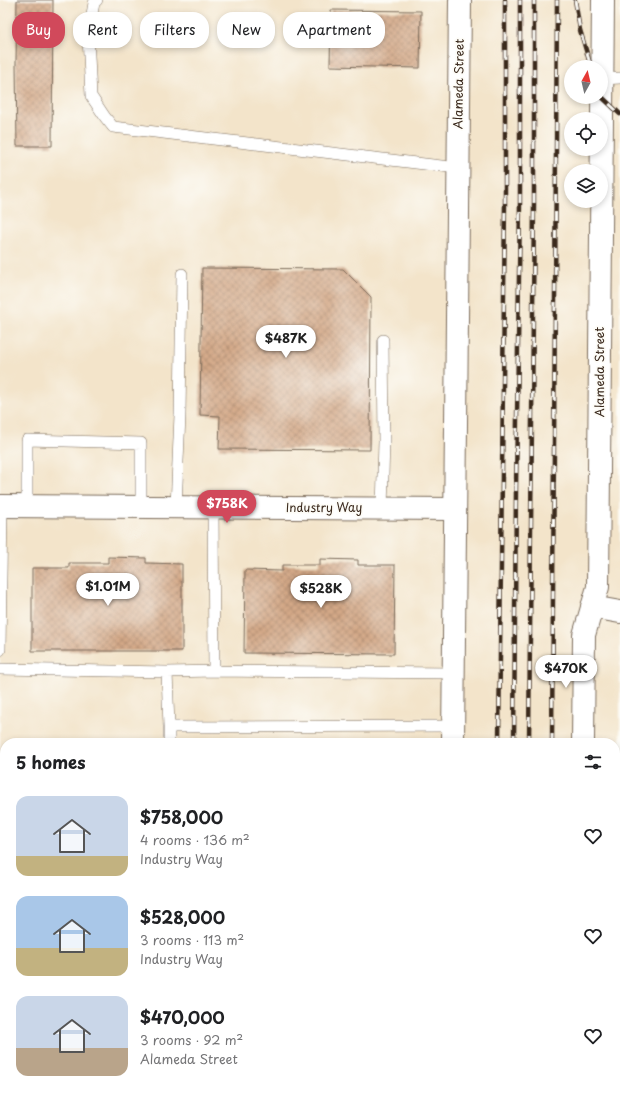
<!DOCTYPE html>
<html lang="en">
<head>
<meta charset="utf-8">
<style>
	:root { --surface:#fff; --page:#f2f2f2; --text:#202124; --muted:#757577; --accent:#d1495b }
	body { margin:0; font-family:"Playpen Sans",sans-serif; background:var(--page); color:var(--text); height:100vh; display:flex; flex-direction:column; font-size:15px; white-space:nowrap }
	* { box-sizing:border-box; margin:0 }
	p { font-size:13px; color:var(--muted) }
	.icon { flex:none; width:22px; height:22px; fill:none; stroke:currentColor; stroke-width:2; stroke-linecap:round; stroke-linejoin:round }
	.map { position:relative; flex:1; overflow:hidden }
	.panel { position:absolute; left:0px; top:738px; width:620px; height:356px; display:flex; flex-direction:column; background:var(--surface); border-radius:16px 16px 0 0; box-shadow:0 2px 6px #0003 }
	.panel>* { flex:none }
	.guide { position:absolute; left:12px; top:12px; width:400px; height:36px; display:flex; gap:8px }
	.needle { width:26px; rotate:8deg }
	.controls { position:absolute; left:564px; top:60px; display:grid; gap:8px }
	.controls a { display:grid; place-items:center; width:44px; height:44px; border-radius:50%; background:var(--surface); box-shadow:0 2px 6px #0003; font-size:20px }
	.price { position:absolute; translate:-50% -34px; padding:0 9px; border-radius:14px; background:#fff; color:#222; font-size:13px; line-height:26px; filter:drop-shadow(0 1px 2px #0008) }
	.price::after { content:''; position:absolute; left:50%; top:24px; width:12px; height:9px; margin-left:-6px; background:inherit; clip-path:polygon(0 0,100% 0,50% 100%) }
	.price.selected { background:var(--accent); color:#fff }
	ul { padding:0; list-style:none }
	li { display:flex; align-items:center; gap:12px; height:100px; padding:0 16px }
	li span { display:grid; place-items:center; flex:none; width:112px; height:80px; border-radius:12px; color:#555 }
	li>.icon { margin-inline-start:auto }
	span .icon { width:48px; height:48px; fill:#fffc; stroke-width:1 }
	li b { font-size:17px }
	h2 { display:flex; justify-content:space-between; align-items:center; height:48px; padding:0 16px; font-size:17px }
	.tag { padding:0 14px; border-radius:16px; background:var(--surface); box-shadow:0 2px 6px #0003; font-size:14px; line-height:36px }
	.tag.selected { background:var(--accent); color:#fff }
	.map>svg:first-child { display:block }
	.building { fill:url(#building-cross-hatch) }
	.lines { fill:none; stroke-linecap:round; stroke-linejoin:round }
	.lane-casing { stroke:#7b6b5a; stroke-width:12 }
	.street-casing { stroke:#7b6b5a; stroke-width:24 }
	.secondary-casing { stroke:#7b6b5a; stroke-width:24 }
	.primary-casing { stroke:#7b6b5a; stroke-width:24 }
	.lane { stroke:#fff; stroke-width:11 }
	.street { stroke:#fff; stroke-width:22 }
	.secondary { stroke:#fff; stroke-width:22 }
	.primary { stroke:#fff; stroke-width:22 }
	.rail-casing { stroke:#3b2a1e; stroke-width:4.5 }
	.rail { stroke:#fdfcf7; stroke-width:3; stroke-dasharray:9; stroke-linecap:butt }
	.labels { text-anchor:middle; stroke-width:3.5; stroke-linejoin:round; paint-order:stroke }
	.street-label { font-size:12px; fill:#3b2a1e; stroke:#fdfcf7 }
</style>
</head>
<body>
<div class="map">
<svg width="620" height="1094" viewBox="0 0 620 1094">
	<defs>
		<pattern id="building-cross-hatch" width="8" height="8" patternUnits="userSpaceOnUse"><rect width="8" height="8" fill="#d3a887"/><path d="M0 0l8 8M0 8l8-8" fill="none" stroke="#ac896e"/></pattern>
	</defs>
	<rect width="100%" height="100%" fill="#fdfcf7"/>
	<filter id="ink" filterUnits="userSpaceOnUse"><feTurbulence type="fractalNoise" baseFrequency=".025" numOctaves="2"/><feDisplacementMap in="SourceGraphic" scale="8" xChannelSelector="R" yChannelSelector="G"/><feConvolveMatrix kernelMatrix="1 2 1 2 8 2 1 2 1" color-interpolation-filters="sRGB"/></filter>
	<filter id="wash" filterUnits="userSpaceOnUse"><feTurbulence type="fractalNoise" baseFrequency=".012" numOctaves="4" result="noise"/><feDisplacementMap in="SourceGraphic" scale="16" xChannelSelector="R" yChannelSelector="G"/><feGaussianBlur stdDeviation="0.9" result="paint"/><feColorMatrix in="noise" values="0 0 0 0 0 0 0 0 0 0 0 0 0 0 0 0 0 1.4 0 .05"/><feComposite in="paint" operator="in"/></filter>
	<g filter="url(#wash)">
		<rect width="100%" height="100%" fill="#f3e4ca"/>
		<g id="blocks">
			<path class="building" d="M 17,0 L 53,0 L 52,146 L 17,146 L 16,63 Z
				M 331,10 L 421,11 L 420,68 L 330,66 Z
				M 202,268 L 343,269 L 371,297 L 370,450 L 219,449 L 220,416 L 200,415 Z
				M 108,557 L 146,558 L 146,563 L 182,564 L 182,651 L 32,651 L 32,568 L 69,568 L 69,563 L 108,563 Z
				M 320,559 L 358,560 L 358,565 L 395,565 L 394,654 L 244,653 L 245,570 L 282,571 L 282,565 L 320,565 Z"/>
		</g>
	</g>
	<g filter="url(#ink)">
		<use href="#blocks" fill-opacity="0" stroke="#7b6b5a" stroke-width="1"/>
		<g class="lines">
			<defs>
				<path id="lane" d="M 97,0 L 94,3 L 88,36 L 91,96 L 105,117 L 113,127 L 458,168
					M 602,79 L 620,78
					M 27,506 L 27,440 L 141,443 L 141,507
					M 176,507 L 180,415 L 182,274
					M 213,507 L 214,671
					M 382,508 L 384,442 L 383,340
					M 0,650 L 2,506
					M 0,669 L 167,672
					M 453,726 L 169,727 L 167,672 L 214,671 L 453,673
					M 169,743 L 169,727
					M 353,1089 L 353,1094
					M 160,1094 L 160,1089
					M 292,1094 L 292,1089"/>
				<path id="street" d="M 0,506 L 455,509
					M 592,607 L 620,612"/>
				<path id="secondary" d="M 583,743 L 584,635 L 598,587 L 603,0
					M 579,1089 L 579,1094"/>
				<path id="primary" d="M 453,743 L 460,0
					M 449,1094 L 449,1089"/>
			</defs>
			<use href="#lane" class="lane-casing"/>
			<use href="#street" class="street-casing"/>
			<use href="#secondary" class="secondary-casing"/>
			<use href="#primary" class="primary-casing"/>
			<use href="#lane" class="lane"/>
			<use href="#street" class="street"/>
			<use href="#secondary" class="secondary"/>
			<use href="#primary" class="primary"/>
			<defs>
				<path id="rail" d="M 575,0 L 580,30 L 591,67
					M 601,89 L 602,97 L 620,114
					M 499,743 L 505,203 L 505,0
					M 514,743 L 516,489 L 520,203 L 520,0
					M 529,743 L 534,203 L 534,0
					M 552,743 L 557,0
					M 496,1094 L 496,1089
					M 511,1094 L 511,1089
					M 526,1094 L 526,1089
					M 550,1094 L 550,1089"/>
			</defs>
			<use href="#rail" class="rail-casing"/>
			<use href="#rail" class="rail"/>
		</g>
	</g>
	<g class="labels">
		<g class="street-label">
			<text transform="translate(459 84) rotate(-89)" y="4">Alameda Street</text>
			<text transform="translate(600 372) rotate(-90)" y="4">Alameda Street</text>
			<text x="324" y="512">Industry Way</text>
		</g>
	</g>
</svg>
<div class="controls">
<a><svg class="needle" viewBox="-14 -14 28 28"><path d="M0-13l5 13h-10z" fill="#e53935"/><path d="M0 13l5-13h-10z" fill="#757577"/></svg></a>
<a><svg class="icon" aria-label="locate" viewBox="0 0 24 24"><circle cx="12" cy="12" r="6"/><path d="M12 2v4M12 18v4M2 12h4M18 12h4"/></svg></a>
<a><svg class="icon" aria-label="layers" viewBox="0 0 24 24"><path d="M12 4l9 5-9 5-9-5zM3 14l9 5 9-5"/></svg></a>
</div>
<b class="price" style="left:286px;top:359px">$487K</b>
<b class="price selected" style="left:227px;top:524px">$758K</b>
<b class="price" style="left:108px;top:607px">$1.01M</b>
<b class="price" style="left:321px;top:609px">$528K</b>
<b class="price" style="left:566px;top:689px">$470K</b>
<div class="guide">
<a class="tag selected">Buy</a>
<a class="tag">Rent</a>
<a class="tag">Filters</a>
<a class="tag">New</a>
<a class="tag">Apartment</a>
</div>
<section class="panel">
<h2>5 homes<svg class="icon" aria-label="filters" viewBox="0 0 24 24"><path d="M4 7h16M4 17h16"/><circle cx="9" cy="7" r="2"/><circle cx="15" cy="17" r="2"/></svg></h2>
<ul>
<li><span style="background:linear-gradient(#c9d6e8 75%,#c2b280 0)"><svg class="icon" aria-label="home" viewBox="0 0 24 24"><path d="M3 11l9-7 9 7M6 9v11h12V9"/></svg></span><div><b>$758,000</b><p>4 rooms · 136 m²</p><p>Industry Way</p></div><svg class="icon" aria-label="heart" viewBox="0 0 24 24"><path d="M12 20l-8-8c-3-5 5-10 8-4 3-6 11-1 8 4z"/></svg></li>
<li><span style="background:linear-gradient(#a9c7e8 65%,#c2b280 0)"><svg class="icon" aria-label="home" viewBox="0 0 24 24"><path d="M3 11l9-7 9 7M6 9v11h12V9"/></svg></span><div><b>$528,000</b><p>3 rooms · 113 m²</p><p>Industry Way</p></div><svg class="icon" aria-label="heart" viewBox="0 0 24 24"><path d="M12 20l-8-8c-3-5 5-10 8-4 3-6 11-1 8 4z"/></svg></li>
<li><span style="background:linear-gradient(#c9d6e8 65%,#b9a48a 0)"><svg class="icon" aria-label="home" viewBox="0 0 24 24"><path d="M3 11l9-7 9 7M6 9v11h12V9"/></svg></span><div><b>$470,000</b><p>3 rooms · 92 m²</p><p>Alameda Street</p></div><svg class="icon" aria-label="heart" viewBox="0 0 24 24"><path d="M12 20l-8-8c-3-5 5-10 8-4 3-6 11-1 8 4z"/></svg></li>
</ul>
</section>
</div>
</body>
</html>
